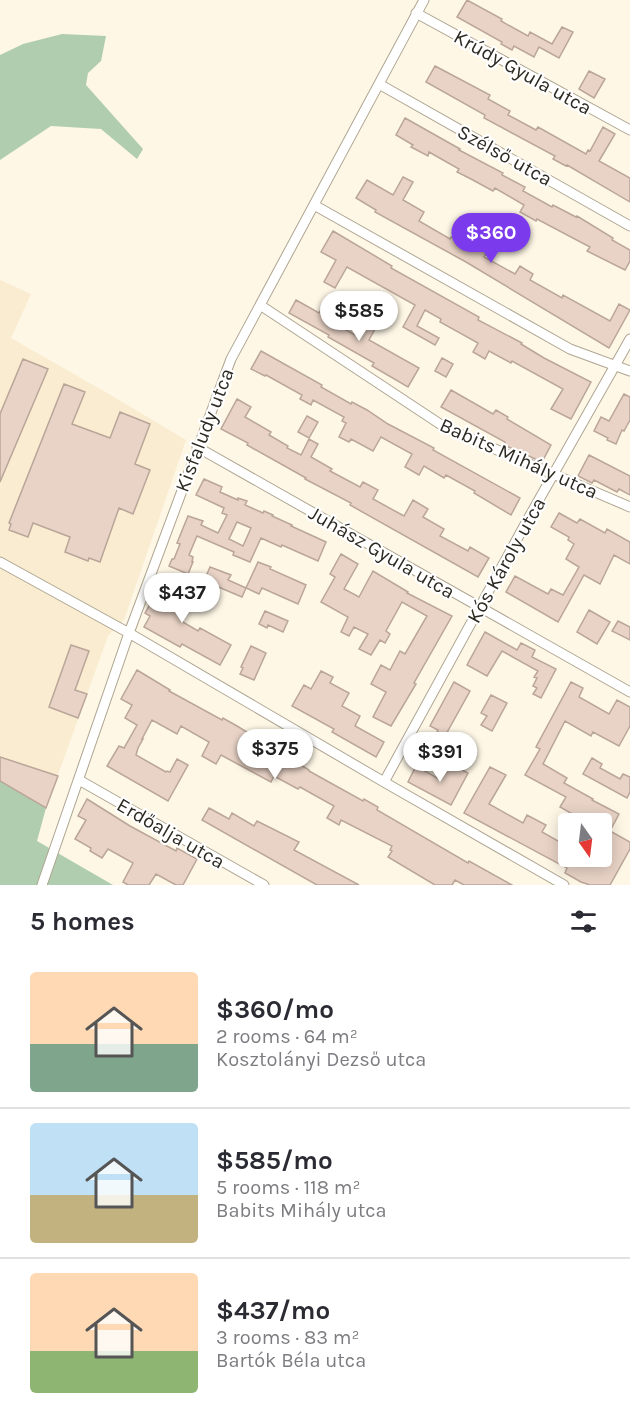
<!DOCTYPE html>
<html lang="en">
<head>
<meta charset="utf-8">
<style>
	:root { --surface:#fff; --page:#f7f7f7; --text:#2b2b33; --muted:#7c7c81; --line:#e1e1e2; --accent:#7c3aed }
	body { margin:0; font-family:Karla,sans-serif; background:var(--page); color:var(--text); height:100vh; display:flex; flex-direction:column; font-size:22px; white-space:nowrap }
	* { box-sizing:border-box; margin:0 }
	p { font-size:20px; color:var(--muted) }
	.icon { flex:none; width:33px; height:33px; fill:none; stroke:currentColor; stroke-width:2; stroke-linecap:round; stroke-linejoin:round }
	.map { position:relative; height:885px; overflow:hidden }
	.side { display:flex; flex-direction:column; background:var(--surface); flex:1 }
	.side>* { flex:none }
	.needle { width:39px; rotate:166deg }
	.buttons { position:absolute; left:558px; top:813px; display:grid; gap:12px }
	.buttons a { display:grid; place-items:center; width:54px; height:54px; border-radius:6px; background:var(--surface); box-shadow:0 3px 15px #0003; font-size:30px }
	.price { position:absolute; translate:-50% -51px; padding:0 14px; border-radius:21px; background:#fff; color:#222; font-size:20px; line-height:39px; filter:drop-shadow(0 2px 3px #0008) }
	.price::after { content:''; position:absolute; left:50%; top:36px; width:18px; height:14px; margin-left:-9px; background:inherit; clip-path:polygon(0 0,100% 0,50% 100%) }
	.price.current { background:var(--accent); color:#fff }
	ul { padding:0; list-style:none }
	li { display:flex; align-items:center; gap:18px; height:150px; padding:0 30px }
	li+li { border-top:2px solid var(--line) }
	li span { display:grid; place-items:center; flex:none; width:168px; height:120px; border-radius:6px; color:#555 }
	li>.icon { margin-inline-start:auto }
	span .icon { width:72px; height:72px; fill:#fffc; stroke-width:1 }
	li b { font-size:26px }
	h2 { display:flex; justify-content:space-between; align-items:center; height:72px; padding:0 30px; font-size:26px }
	.map>svg:first-child { display:block }
	.built { fill:#f9ecd0 }
	.green { fill:#b0cdb0 }
	.building { fill:#e9d3c6; stroke:#baa599; stroke-width:1.5; fill-rule:evenodd }
	.lines { fill:none; stroke-linecap:round; stroke-linejoin:round }
	.minor-casing { stroke:#aea591; stroke-width:11 }
	.minor { stroke:#fff; stroke-width:9 }
	.labels { text-anchor:middle; stroke-width:4.5; stroke-linejoin:round; paint-order:stroke }
	.street-label { font-size:20px; fill:#2d2a22; stroke:#fff }
</style>
</head>
<body>
<div class="map">
<svg width="630" height="885" viewBox="0 0 630 885">
	<rect width="100%" height="100%" fill="#fef7e6"/>
	<path class="built" d="M 0,280 L 31,294 L 11,338 L 114,397 L 186,440 L 124,620 L 108,636 L 46,808 L 0,781 Z"/>
	<path class="green" d="M 62,34 L 106,36 L 101,61 L 88,73 L 86,85 L 143,149 L 137,159 L 101,129 L 51,126 L 0,160 L 0,55 L 23,44 Z
		M 0,781 L 46,808 L 37,841 L 113,885 L 0,885 Z"/>
	<path class="building" d="M 467,0 L 502,19 L 501,21 L 528,36 L 530,32 L 552,44 L 562,27 L 573,32 L 559,58 L 539,47 L 534,57 L 514,46 L 512,50 L 501,44 L 502,42 L 457,17 Z
		M 435,66 L 490,95 L 488,99 L 510,111 L 508,115 L 536,130 L 538,127 L 586,154 L 588,150 L 590,151 L 603,127 L 615,134 L 599,161 L 630,178 L 630,202 L 567,165 L 566,166 L 553,159 L 555,156 L 484,118 L 485,115 L 426,82 Z
		M 589,71 L 605,79 L 594,98 L 579,89 Z
		M 405,118 L 460,149 L 459,150 L 503,173 L 502,175 L 525,187 L 523,191 L 552,207 L 553,205 L 576,217 L 577,216 L 613,238 L 612,240 L 630,250 L 630,261 L 625,270 L 587,251 L 590,247 L 537,219 L 536,221 L 520,212 L 524,205 L 495,188 L 493,191 L 471,179 L 457,172 L 459,169 L 429,152 L 428,156 L 411,147 L 413,145 L 396,135 Z
		M 403,177 L 413,182 L 403,200 L 424,212 L 419,221 L 450,239 L 451,237 L 457,240 L 466,224 L 474,228 L 468,237 L 489,249 L 484,257 L 515,274 L 520,266 L 533,274 L 530,280 L 562,298 L 563,295 L 610,321 L 619,304 L 630,310 L 609,348 L 466,262 L 375,212 L 376,210 L 356,198 L 367,180 L 393,195 Z
		M 333,231 L 392,266 L 391,268 L 479,317 L 478,320 L 522,343 L 521,344 L 544,358 L 591,382 L 571,419 L 551,409 L 563,389 L 512,361 L 511,363 L 489,351 L 485,359 L 473,352 L 478,343 L 440,322 L 441,319 L 425,310 L 417,326 L 439,338 L 435,345 L 403,327 L 415,305 L 347,267 L 335,288 L 324,282 L 336,260 L 321,252 Z
		M 296,300 L 319,313 L 323,306 L 335,313 L 330,321 L 355,335 L 369,311 L 381,318 L 369,340 L 419,368 L 408,387 L 372,366 L 374,363 L 328,337 L 329,335 L 289,313 Z
		M 261,351 L 322,385 L 321,387 L 351,404 L 352,402 L 367,410 L 388,424 L 434,448 L 433,450 L 520,498 L 511,515 L 474,493 L 475,491 L 446,475 L 444,478 L 424,466 L 419,475 L 405,467 L 412,454 L 381,437 L 373,451 L 351,439 L 349,442 L 339,437 L 346,423 L 342,421 L 344,417 L 313,400 L 311,405 L 300,399 L 302,395 L 266,375 L 265,376 L 251,369 Z
		M 442,358 L 453,364 L 446,377 L 435,371 Z
		M 23,359 L 48,369 L 0,482 L 0,414 Z
		M 64,384 L 85,392 L 72,424 L 110,438 L 120,412 L 150,424 L 135,464 L 150,470 L 133,514 L 119,508 L 100,562 L 89,558 L 88,561 L 65,552 L 70,537 L 33,523 L 28,537 L 9,530 L 11,524 L 9,523 Z
		M 451,390 L 493,414 L 496,410 L 508,417 L 507,419 L 551,445 L 542,462 L 513,449 L 504,445 L 505,442 L 441,407 Z
		M 624,394 L 630,397 L 630,420 L 624,431 L 622,430 L 616,444 L 607,440 L 608,438 L 594,431 L 601,417 L 609,421 Z
		M 237,399 L 251,407 L 245,417 L 271,432 L 269,435 L 288,446 L 287,448 L 301,455 L 309,439 L 318,444 L 311,457 L 332,469 L 330,471 L 360,487 L 363,482 L 378,490 L 373,499 L 404,516 L 413,500 L 428,509 L 423,517 L 444,529 L 440,536 L 468,551 L 470,547 L 489,558 L 478,577 L 350,505 L 351,503 L 305,479 L 306,478 L 247,445 L 248,443 L 221,429 Z
		M 307,416 L 318,422 L 309,438 L 298,432 Z
		M 589,455 L 630,476 L 630,495 L 619,489 L 617,492 L 594,480 L 592,483 L 578,476 Z
		M 204,479 L 222,487 L 220,492 L 238,500 L 238,498 L 247,501 L 245,505 L 263,513 L 264,511 L 273,515 L 272,516 L 292,525 L 291,526 L 326,542 L 318,561 L 282,545 L 281,547 L 261,538 L 250,562 L 233,555 L 234,552 L 197,536 L 189,555 L 193,557 L 192,562 L 193,562 L 188,574 L 169,566 L 172,559 L 174,559 L 180,544 L 177,543 L 188,516 L 203,521 L 201,525 L 218,533 L 227,515 L 222,513 L 224,508 L 196,495 ZM 237,522 L 251,528 L 243,546 L 229,539 Z
		M 559,513 L 577,523 L 580,519 L 605,533 L 607,529 L 630,542 L 630,564 L 614,555 L 600,584 L 584,575 L 558,622 L 506,592 L 515,576 L 548,594 L 551,589 L 563,595 L 579,567 L 566,559 L 574,544 L 568,540 L 569,537 L 551,527 Z
		M 341,554 L 358,564 L 344,589 L 359,597 L 373,571 L 408,592 L 407,593 L 452,616 L 414,683 L 416,684 L 391,726 L 373,717 L 386,692 L 371,684 L 381,665 L 390,670 L 400,651 L 405,654 L 427,616 L 402,602 L 386,631 L 390,634 L 385,643 L 380,640 L 371,655 L 359,649 L 368,634 L 354,627 L 349,636 L 341,632 L 348,617 L 321,602 L 335,577 L 330,574 Z
		M 258,562 L 271,567 L 270,569 L 306,585 L 298,604 L 262,588 L 259,594 L 246,588 Z
		M 210,567 L 231,575 L 228,580 L 246,588 L 242,597 L 204,581 Z
		M 163,582 L 181,592 L 182,590 L 194,597 L 181,621 L 198,631 L 200,628 L 231,645 L 220,665 L 182,644 L 180,647 L 144,627 L 150,616 L 145,613 Z
		M 589,610 L 610,622 L 597,644 L 577,632 Z
		M 265,611 L 288,621 L 283,632 L 268,625 L 267,628 L 259,624 Z
		M 618,621 L 630,627 L 630,640 L 612,631 Z
		M 485,632 L 517,650 L 521,643 L 535,650 L 532,657 L 556,669 L 541,698 L 533,694 L 537,688 L 533,686 L 537,678 L 534,677 L 538,671 L 502,651 L 487,676 L 467,665 Z
		M 71,645 L 89,651 L 75,690 L 87,694 L 78,718 L 49,707 Z
		M 251,646 L 266,653 L 254,680 L 240,674 L 243,668 L 241,667 Z
		M 137,670 L 170,690 L 169,691 L 222,720 L 223,718 L 237,726 L 309,770 L 309,771 L 363,801 L 364,799 L 378,807 L 377,810 L 468,863 L 469,861 L 512,885 L 464,885 L 455,880 L 452,885 L 435,885 L 388,857 L 392,851 L 390,850 L 392,846 L 341,820 L 339,825 L 327,818 L 334,806 L 300,787 L 298,789 L 274,776 L 271,782 L 221,755 L 216,764 L 202,756 L 209,742 L 181,726 L 177,734 L 152,720 L 142,739 L 143,739 L 138,748 L 136,755 L 166,772 L 167,771 L 170,772 L 177,759 L 188,765 L 168,801 L 107,766 L 119,746 L 124,748 L 137,725 L 125,718 L 132,705 L 121,699 Z
		M 321,671 L 333,677 L 330,683 L 349,693 L 342,706 L 360,716 L 355,726 L 384,742 L 376,757 L 332,732 L 334,729 L 292,706 L 304,685 L 311,689 Z
		M 454,682 L 470,691 L 439,747 L 447,751 L 441,761 L 426,752 L 438,730 L 430,726 Z
		M 571,682 L 583,688 L 579,697 L 609,714 L 617,700 L 630,707 L 630,726 L 619,746 L 593,732 L 591,736 L 565,721 L 543,764 L 567,778 L 564,783 L 593,799 L 592,800 L 619,814 L 610,831 L 630,842 L 630,849 L 610,885 L 590,885 L 581,882 L 565,873 L 567,868 L 464,813 L 490,767 L 506,775 L 489,804 L 523,823 L 527,815 L 546,825 L 542,832 L 567,846 L 561,856 L 589,856 L 599,862 L 610,842 L 606,839 L 602,848 L 602,824 L 590,824 L 560,807 L 566,797 L 525,775 L 540,749 L 536,747 Z
		M 491,695 L 507,703 L 492,731 L 481,725 L 487,716 L 481,713 Z
		M 0,757 L 58,776 L 46,808 L 0,781 Z
		M 592,758 L 602,764 L 600,768 L 620,779 L 623,774 L 630,777 L 630,792 L 627,798 L 583,774 Z
		M 449,763 L 468,773 L 451,805 L 408,782 L 416,766 L 439,779 Z
		M 87,799 L 130,826 L 176,851 L 177,848 L 197,859 L 183,885 L 176,885 L 156,874 L 149,885 L 128,885 L 123,882 L 133,863 L 108,849 L 102,858 L 90,851 L 91,848 L 75,839 L 86,820 L 78,816 Z
		M 209,808 L 229,819 L 232,813 L 254,826 L 257,821 L 299,842 L 294,850 L 359,885 L 317,885 L 202,820 Z"/>
	<g class="lines">
		<defs>
			<path id="minor" d="M 416,13 L 630,130
				M 379,84 L 630,226
				M 314,205 L 570,349 L 630,371
				M 260,305 L 446,428 L 630,507
				M 197,447 L 630,692
				M 0,562 L 129,633 L 384,782 L 564,885
				M 79,780 L 264,885
				M 384,782 L 528,519 L 630,339
				M 42,885 L 129,633 L 231,359 L 424,0"/>
		</defs>
		<use href="#minor" class="minor-casing"/>
		<use href="#minor" class="minor"/>
	</g>
	<g class="labels">
		<g class="street-label">
			<text transform="translate(523 72) rotate(29)" y="7">Krúdy Gyula utca</text>
			<text transform="translate(505 155) rotate(29)" y="7">Szélső utca</text>
			<text transform="translate(204 430) rotate(-69)" y="7">Kisfaludy utca</text>
			<text transform="translate(519 458) rotate(24)" y="7">Babits Mihály utca</text>
			<text transform="translate(382 552) rotate(30)" y="7">Juhász Gyula utca</text>
			<text transform="translate(506 560) rotate(-61)" y="7">Kós Károly utca</text>
			<text transform="translate(171 833) rotate(30)" y="7">Erdőalja utca</text>
		</g>
	</g>
</svg>
<div class="buttons">
<a><svg class="needle" viewBox="-14 -14 28 28"><path d="M0-13l5 13h-10z" fill="#e53935"/><path d="M0 13l5-13h-10z" fill="#7c7c81"/></svg></a>
</div>
<b class="price current" style="left:491px;top:264px">$360</b>
<b class="price" style="left:359px;top:342px">$585</b>
<b class="price" style="left:182px;top:624px">$437</b>
<b class="price" style="left:275px;top:780px">$375</b>
<b class="price" style="left:440px;top:783px">$391</b>
</div>
<section class="side">
<h2>5 homes<svg class="icon" aria-label="filters" viewBox="0 0 24 24"><path d="M4 7h16M4 17h16"/><circle cx="9" cy="7" r="2"/><circle cx="15" cy="17" r="2"/></svg></h2>
<ul>
<li><span style="background:linear-gradient(#ffd9b3 60%,#7fa58c 0)"><svg class="icon" aria-label="home" viewBox="0 0 24 24"><path d="M3 11l9-7 9 7M6 9v11h12V9"/></svg></span><div><b>$360/mo</b><p>2 rooms · 64 m²</p><p>Kosztolányi Dezső utca</p></div></li>
<li><span style="background:linear-gradient(#bfe0f5 60%,#c2b280 0)"><svg class="icon" aria-label="home" viewBox="0 0 24 24"><path d="M3 11l9-7 9 7M6 9v11h12V9"/></svg></span><div><b>$585/mo</b><p>5 rooms · 118 m²</p><p>Babits Mihály utca</p></div></li>
<li><span style="background:linear-gradient(#ffd9b3 65%,#8fb573 0)"><svg class="icon" aria-label="home" viewBox="0 0 24 24"><path d="M3 11l9-7 9 7M6 9v11h12V9"/></svg></span><div><b>$437/mo</b><p>3 rooms · 83 m²</p><p>Bartók Béla utca</p></div></li>
</ul>
</section>
</body>
</html>
